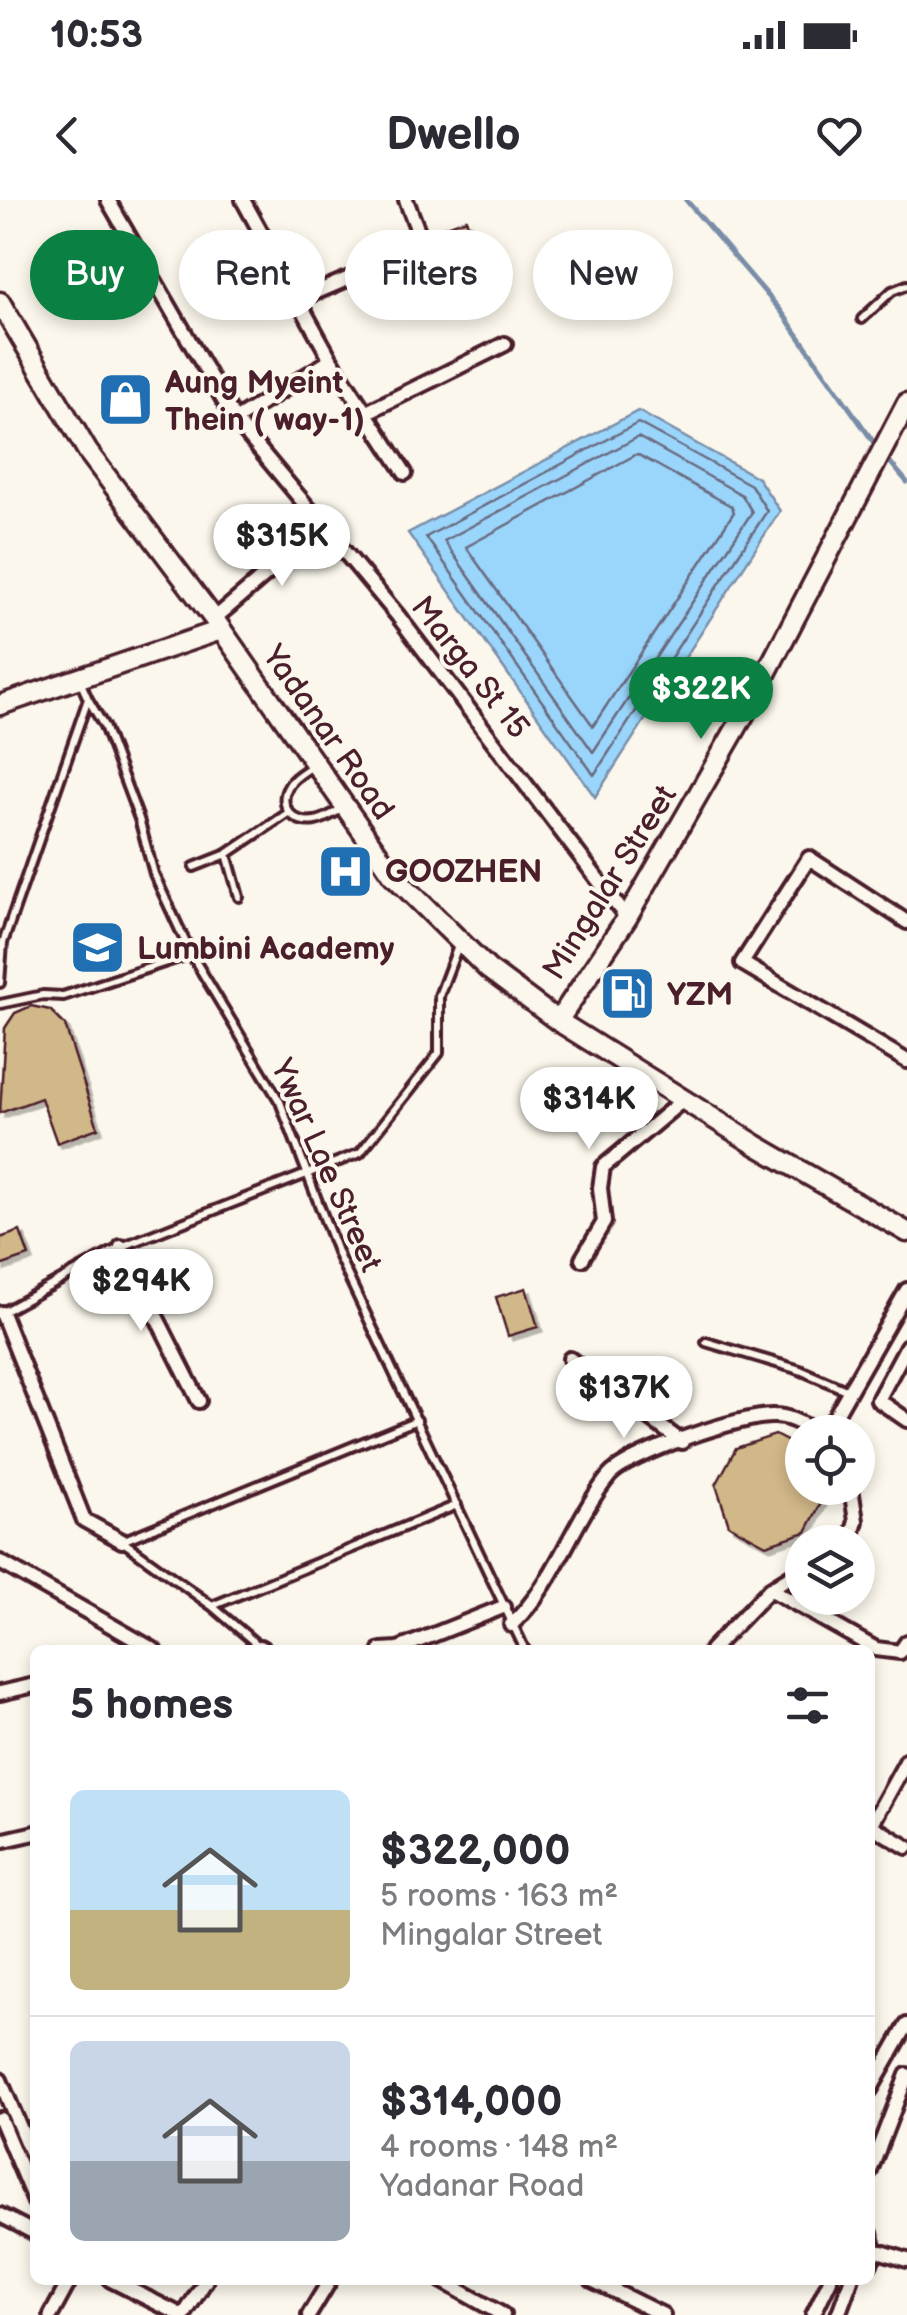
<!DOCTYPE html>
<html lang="en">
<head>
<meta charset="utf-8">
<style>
	:root { --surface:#fff; --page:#f2f2f3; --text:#2b2b33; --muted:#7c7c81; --line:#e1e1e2; --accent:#0b8043 }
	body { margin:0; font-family:"Balsamiq Sans",sans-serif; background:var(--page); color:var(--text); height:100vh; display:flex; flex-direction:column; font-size:38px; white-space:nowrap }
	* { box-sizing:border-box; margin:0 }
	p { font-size:32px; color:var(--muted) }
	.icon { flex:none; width:55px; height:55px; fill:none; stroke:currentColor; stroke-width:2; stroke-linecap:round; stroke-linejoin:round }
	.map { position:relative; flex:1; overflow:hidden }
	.panel { position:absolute; left:30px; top:1445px; width:845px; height:640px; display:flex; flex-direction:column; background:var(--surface); border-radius:15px; box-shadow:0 5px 15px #0003 }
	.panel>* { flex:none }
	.guide { position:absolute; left:30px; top:30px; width:848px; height:90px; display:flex; gap:20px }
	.tools { position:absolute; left:785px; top:1215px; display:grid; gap:20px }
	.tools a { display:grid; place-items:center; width:90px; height:90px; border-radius:50%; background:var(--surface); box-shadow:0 5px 15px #0003; font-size:50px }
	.price { position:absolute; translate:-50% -85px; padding:0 22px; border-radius:35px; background:#fff; color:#222; font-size:32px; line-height:65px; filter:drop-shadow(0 2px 5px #0008) }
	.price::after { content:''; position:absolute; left:50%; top:60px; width:30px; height:22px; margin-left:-15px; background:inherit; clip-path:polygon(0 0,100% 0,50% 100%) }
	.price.active { background:var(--accent); color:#fff }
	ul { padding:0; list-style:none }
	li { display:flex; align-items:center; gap:30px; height:250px; padding:0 40px }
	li+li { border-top:2px solid var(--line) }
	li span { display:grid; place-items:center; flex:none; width:280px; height:200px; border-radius:15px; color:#555 }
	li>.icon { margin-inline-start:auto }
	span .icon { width:120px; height:120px; fill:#fffc; stroke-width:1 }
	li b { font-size:42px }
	h2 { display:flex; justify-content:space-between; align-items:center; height:120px; padding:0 40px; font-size:42px }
	.pill { padding:0 35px; border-radius:45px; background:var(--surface); box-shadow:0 5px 15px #0003; font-size:35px; line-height:90px }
	.pill.active { background:var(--accent); color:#fff }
	.status { display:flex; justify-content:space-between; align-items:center; height:70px; padding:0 50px; background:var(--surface); direction:ltr }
	.status svg { height:28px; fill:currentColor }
	header { display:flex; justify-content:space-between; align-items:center; height:130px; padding:0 40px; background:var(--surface); font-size:45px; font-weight:800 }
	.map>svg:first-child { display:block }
	.water { fill:#9ad6fb; stroke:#7a8da8; stroke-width:2.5 }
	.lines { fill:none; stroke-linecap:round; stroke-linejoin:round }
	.shore { stroke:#6a687e; stroke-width:2.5 }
	.stream { stroke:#7a8da8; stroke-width:5 }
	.building { fill:#d1b888; stroke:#4a1f2b; stroke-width:2.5; filter:url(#shadow) }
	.lane-casing { stroke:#4a1f2b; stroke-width:14 }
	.street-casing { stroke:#4a1f2b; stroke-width:20 }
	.secondary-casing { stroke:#4a1f2b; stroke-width:25 }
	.lane { stroke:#fbf7ec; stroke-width:6 }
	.street { stroke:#fbf7ec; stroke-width:12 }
	.secondary { stroke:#fbf7ec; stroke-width:18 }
	.labels { text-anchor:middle; stroke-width:8; stroke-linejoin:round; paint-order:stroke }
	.poi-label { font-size:32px; font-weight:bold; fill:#4a1f2b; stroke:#fbf7ec; text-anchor:start }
	.street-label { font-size:32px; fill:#4a1f2b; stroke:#fbf7ec }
</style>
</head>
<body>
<div class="status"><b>10:53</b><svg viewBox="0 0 49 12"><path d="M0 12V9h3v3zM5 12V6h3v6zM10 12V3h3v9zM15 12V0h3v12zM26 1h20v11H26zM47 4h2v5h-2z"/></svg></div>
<header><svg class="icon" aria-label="back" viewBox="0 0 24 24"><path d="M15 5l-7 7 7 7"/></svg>Dwello<svg class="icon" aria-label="heart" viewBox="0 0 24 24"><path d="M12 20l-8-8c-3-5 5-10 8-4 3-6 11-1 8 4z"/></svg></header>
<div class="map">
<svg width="907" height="2115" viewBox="0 0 907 2115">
	<defs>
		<filter id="shadow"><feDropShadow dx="4.5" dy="4.5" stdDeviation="0" flood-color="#0004"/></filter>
	</defs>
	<rect width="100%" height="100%" fill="#fbf7ec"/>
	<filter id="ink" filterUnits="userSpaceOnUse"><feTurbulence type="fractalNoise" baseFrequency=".01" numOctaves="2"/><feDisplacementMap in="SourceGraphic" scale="20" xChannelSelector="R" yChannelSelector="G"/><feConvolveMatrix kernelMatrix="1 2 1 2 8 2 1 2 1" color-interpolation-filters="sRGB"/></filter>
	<g filter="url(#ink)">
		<path class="water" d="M 638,211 L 758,278 L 780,311 L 595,597 L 408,333 Z"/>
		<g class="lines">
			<path class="shore" d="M 638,223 L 751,285 L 767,311 L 594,575 L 426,337 Z
				M 638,237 L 742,295 L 752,312 L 593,552 L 444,341 Z
				M 637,254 L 731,306 L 734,312 L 593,526 L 466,347 Z"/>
			<path class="stream" d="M 686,0 L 781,111 L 877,247
				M 884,255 L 907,282"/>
		</g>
		<path class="building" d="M 466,19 L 473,36 L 438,48 L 433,31 Z
			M 31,806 L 50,810 L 65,825 L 98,928 L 57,943 L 41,898 L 0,913 L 5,828 L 15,813 Z
			M 20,1031 L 29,1056 L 0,1066 L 0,1038 Z
			M 526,1088 L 538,1127 L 508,1136 L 496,1097 Z
			M 775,1235 L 802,1249 L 802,1288 L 823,1288 L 825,1295 L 806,1332 L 766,1345 L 729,1325 L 716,1285 L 736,1248 Z"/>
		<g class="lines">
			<defs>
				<path id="lane" d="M 862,119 L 892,91 L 907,85
					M 88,499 L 104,526 L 139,619 L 154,674 L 191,754 L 280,902 L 339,1057 L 525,1450
					M 312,566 C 304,572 292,578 288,587 C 277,606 294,625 315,621 C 324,620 335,612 344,608
					M 227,654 L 239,697
					M 194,667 L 227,654 L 288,613
					M 0,783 L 3,743 L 88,499 L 80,481
					M 0,804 L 43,795 L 63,796 L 191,754
					M 1,1113 L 121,1047 L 360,953 L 439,853 L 439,796 L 458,746
					M 706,1142 L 800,1170 L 848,1191
					M 212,1406 L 122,1341 L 417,1220
					M 260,1447 L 212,1406 L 457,1305"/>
				<path id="street" d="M 108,0 L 235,220 L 398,416 L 627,718
					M 243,0 L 331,160 L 405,273
					M 298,100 L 415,50 L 420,36 L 406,0
					M 365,213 L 505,144
					M 235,220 L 331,160
					M 214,419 L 323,326
					M 907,722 L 809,658 L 742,763 L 907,861
					M 121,1047 L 199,1201
					M 582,1059 L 604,1022 L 600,988 L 603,967 L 683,900
					M 2,1113 L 84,1320 L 122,1341
					M 907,1146 L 878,1200 L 907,1220
					M 570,1159 L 682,1242
					M 826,1232 L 907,1090
					M 850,1342 L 856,1321 L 851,1288
					M 0,1362 L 154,1450
					M 770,1389 L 876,1449 L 900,1452 L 907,1442
					M 511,1425 C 556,1383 571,1323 609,1276 C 627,1254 745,1214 774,1216 C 790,1216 803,1225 817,1232
					M 260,1447 L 265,1450
					M 381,1450 L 398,1449 L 503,1407
					M 711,1450 L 770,1389 L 802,1369
					M 0,1493 L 35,1485
					M 870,1625 L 907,1647
					M 870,1627 L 907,1560
					M 0,1641 L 35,1633
					M 0,1880 L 35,1963
					M 870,1890 L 907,1825
					M 0,1919 L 35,2002
					M 870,1971 L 907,1875
					M 0,2015 L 35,2033
					M 870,2033 L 875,2050 L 870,2064
					M 875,2050 L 907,2060
					M 111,2080 L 181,2115
					M 441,2080 L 503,2115
					M 592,2080 L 663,2115
					M 51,2115 L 70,2080
					M 184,2115 L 206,2080
					M 309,2115 L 330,2080
					M 813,2115 L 830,2080
					M 838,2115 L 851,2080"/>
				<path id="secondary" d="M 0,102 L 88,252 L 214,419 L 393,675 L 488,769 L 558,821 L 756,945 L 907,1032
					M 0,505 L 221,430
					M 558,821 L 627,718 L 749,506 L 907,203"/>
			</defs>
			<use href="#lane" class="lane-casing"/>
			<use href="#street" class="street-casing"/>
			<use href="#secondary" class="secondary-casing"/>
			<use href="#lane" class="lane"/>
			<use href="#street" class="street"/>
			<use href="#secondary" class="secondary"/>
		</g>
	</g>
	<defs>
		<symbol id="shop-square" viewBox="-11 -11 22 22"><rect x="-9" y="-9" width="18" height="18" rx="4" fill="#1f6fb2" stroke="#fbf7ec"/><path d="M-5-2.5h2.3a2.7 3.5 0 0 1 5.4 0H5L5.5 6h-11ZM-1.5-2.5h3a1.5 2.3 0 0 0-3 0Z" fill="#fff"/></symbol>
		<symbol id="hospital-square" viewBox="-11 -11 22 22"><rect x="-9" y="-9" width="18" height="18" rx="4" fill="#1f6fb2" stroke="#fbf7ec"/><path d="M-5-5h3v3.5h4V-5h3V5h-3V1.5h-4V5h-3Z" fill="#fff"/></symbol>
		<symbol id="school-square" viewBox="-11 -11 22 22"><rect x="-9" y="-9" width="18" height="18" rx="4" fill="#1f6fb2" stroke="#fbf7ec"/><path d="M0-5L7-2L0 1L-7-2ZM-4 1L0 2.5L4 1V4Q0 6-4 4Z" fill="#fff"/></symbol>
		<symbol id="fuel-square" viewBox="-11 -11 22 22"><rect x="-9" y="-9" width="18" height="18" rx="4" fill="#1f6fb2" stroke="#fbf7ec"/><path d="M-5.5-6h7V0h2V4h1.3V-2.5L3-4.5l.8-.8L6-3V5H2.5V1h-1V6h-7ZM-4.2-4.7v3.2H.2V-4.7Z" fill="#fff"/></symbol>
	</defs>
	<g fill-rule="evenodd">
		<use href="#shop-square" x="94" y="168" width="63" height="63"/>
		<use href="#hospital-square" x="314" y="640" width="63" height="63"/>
		<use href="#school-square" x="66" y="716" width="63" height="63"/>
		<use href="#fuel-square" x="596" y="762" width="63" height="63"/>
	</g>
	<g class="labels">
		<g class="poi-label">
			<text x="165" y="193">Aung Myeint<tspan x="165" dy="37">Thein ( way-1)</tspan></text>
			<text x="385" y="682">GOOZHEN</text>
			<text x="137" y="759">Lumbini Academy</text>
			<text x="667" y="805">YZM</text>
		</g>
		<g class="street-label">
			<text transform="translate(471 467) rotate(52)" y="11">Marga St 15</text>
			<text transform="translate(329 532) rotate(55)" y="11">Yadanar Road</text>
			<text transform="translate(609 682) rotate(-58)" y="11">Mingalar Street</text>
			<text transform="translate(327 965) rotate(66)" y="11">Ywar Lae Street</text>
		</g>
	</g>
</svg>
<div class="tools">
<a><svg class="icon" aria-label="locate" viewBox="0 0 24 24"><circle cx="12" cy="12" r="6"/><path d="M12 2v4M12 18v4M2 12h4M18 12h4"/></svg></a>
<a><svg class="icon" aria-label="layers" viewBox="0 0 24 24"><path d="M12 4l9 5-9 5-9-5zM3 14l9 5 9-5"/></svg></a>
</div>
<b class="price" style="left:282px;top:389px">$315K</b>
<b class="price active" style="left:701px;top:542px">$322K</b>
<b class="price" style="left:589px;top:952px">$314K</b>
<b class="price" style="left:141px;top:1134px">$294K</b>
<b class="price" style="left:624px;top:1241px">$137K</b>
<div class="guide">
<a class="pill active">Buy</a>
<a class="pill">Rent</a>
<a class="pill">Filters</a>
<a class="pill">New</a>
</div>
<section class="panel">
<h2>5 homes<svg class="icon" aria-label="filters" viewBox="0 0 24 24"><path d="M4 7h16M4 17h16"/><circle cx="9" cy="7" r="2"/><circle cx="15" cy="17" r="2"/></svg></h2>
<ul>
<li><span style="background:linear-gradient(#bfe0f5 60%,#c2b280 0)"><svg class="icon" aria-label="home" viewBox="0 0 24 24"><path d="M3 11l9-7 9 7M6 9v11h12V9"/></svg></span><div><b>$322,000</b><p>5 rooms · 163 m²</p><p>Mingalar Street</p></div></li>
<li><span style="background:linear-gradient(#c9d6e8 60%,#9aa5b1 0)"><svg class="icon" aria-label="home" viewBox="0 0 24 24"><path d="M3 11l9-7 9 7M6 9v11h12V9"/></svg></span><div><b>$314,000</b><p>4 rooms · 148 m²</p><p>Yadanar Road</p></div></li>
</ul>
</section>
</div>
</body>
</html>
